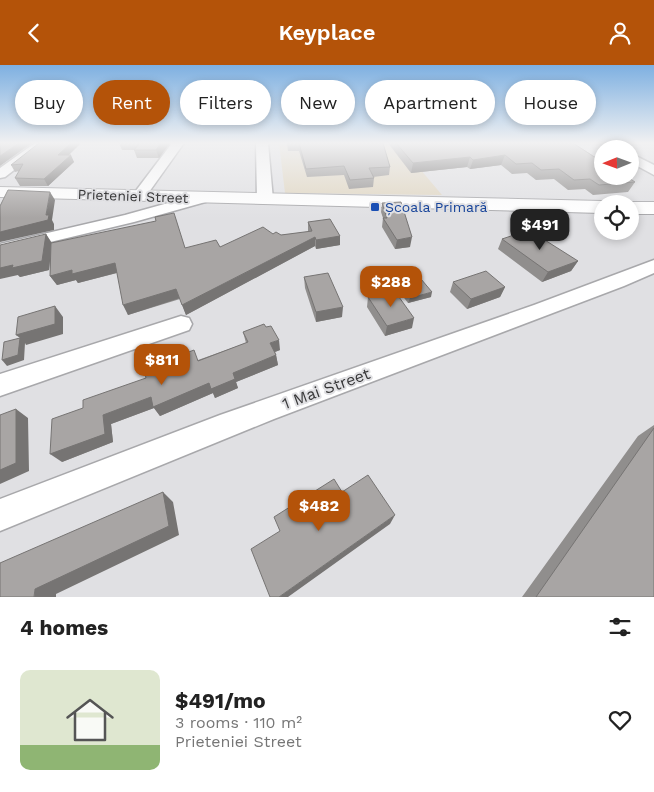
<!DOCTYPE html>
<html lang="en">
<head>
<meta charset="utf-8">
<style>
	:root { --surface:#fff; --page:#f2f2f2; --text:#222; --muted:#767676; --accent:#b45309 }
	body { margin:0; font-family:"Work Sans",sans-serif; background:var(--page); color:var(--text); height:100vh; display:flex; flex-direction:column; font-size:19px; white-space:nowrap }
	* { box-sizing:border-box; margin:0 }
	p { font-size:16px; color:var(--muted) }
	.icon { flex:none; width:28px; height:28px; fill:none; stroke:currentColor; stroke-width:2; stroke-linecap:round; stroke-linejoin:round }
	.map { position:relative; height:532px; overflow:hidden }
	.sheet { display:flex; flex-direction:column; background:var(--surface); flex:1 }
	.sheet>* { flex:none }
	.top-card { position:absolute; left:15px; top:15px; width:625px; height:45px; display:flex; gap:10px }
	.needle { width:32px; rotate:269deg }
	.fabs { position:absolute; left:594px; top:75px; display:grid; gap:10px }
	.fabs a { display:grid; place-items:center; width:45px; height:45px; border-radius:50%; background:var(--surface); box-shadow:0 2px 8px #0003; font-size:25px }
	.price { position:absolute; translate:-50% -42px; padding:0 11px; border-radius:10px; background:var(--accent); color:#fff; font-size:16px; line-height:32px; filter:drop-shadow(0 1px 2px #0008) }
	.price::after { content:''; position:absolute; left:50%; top:30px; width:15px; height:11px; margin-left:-8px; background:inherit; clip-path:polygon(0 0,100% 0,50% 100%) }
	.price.selected { background:#222; color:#fff }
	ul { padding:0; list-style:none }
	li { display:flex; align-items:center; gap:15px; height:125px; padding:0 20px }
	li span { display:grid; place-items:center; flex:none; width:140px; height:100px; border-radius:10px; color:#555 }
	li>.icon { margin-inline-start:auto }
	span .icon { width:60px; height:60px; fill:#fffc; stroke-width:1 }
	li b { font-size:21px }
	h2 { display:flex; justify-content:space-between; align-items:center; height:60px; padding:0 20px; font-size:21px }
	.pill { padding:0 18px; border-radius:22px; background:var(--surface); box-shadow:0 2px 8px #0003; font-size:18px; line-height:45px }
	.pill.selected { background:var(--accent); color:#fff }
	header { display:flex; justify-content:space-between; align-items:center; height:65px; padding:0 20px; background:var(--accent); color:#fff; font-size:22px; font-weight:600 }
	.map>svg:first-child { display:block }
	.education { fill:#e0d6c1 }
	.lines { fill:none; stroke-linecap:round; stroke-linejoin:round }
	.street-casing { stroke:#a8a8ab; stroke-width:3 }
	.secondary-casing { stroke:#a8a8ab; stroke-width:2 }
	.street { fill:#fff; fill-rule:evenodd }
	.secondary { fill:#fff; fill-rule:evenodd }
	.wall { fill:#908e8d }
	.shaded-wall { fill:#767473 }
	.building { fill:#a8a5a4; stroke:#767473 }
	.transit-dot { fill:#1a4fb4; stroke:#e0e0e3; stroke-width:2 }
	.labels { text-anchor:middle; stroke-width:4; stroke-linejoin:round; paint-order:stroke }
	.far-street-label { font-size:14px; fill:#383839; stroke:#e0e0e3 }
	.far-transit-label { font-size:14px; fill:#164399; stroke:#e0e0e3; text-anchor:start }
	.street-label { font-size:16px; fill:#383839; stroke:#e0e0e3 }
</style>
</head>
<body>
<header><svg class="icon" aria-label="back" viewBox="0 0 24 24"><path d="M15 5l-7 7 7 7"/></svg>Keyplace<svg class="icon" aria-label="person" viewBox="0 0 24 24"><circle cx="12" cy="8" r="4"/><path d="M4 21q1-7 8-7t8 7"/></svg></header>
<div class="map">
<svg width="654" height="532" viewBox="0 0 654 532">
	<rect width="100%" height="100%" fill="#e0e0e3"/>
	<path class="education" d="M 279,78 L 398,78 L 442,130 L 285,128 Z"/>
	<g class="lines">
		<defs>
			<path id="street" d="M 35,78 L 49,78 L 5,112 L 0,113 L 0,103 Z
				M 172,78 L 184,78 L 144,134 L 134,134 L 132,131 Z
				M 256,78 L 268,78 L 273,135 L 270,138 L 260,138 L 257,135 Z
				M 601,78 L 615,78 L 622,84 L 608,84 Z
				M 630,88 L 654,100 L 654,110 L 630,97 Z
				M 204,128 L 209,130 L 212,133 L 209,136 L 134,157 L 0,189 L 0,179 L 125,150 Z
				M 654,195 L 654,208 L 624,221 L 274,354 L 0,466 L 0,434 L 220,350 L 534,240 Z
				M 181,251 L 189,253 L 192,259 L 189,265 L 0,331 L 0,309 Z"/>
			<path id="secondary" d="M 0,122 L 602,136 L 609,139 L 602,139 L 602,148 L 0,132 Z
				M 630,137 L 654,137 L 654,149 L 630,149 L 630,139 L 624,139 Z"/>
		</defs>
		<use href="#street" class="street-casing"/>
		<use href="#secondary" class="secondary-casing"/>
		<use href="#street" class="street"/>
		<use href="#secondary" class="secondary"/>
	</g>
	<path class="wall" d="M 81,78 L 69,90 L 74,97 L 48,121 L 20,121 L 15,113 L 19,106 L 15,107 L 11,100 Z
		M 119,78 L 170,78 L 159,93 L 137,93 L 134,85 L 122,85 Z
		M 287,78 L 383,78 L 390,102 L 389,110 L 373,112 L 374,113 L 373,122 L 349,124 L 344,110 L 307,112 L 299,86 L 288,86 Z
		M 388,78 L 573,78 L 635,117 L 628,127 L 593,130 L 585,124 L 568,125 L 554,114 L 536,115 L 527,108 L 512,109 L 501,100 L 470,104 L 467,102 L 411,108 Z
		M 382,138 L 410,182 L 395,184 L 382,162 L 383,153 L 381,147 Z
		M 308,157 L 340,171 L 340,180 L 316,184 L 315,181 L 186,250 L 180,234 L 128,250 L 117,208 L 78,218 L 76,215 L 57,220 L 50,211 L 50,192 L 49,205 L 20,212 L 18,210 L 46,169 L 52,178 L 185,183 L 220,182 L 273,169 L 281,170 L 308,167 Z
		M 502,174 L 578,196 L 571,206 L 542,217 L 498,184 Z
		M 304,212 L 342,252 L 316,257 L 305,223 Z
		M 453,217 L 505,222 L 500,232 L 467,244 L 450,227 Z
		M 399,220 L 431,232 L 408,238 L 398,225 Z
		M 368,232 L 412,263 L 385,271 L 367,242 Z
		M 243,267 L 280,285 L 275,287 L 276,290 L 278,300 L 236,317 L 238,323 L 215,333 L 213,328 L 160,351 L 154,343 L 111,359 L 113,377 L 62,397 L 83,343 L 198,295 L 246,278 Z
		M 654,360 L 654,532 L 522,532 L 638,371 Z"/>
	<path class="shaded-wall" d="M 19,78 L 32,78 L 0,101 L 0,91 Z
		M 71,78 L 81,78 L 61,97 L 58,90 Z
		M 161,78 L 170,78 L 159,93 L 156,85 Z
		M 71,90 L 74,97 L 48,121 L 44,114 Z
		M 505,90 L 501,100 L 470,104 L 473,95 Z
		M 470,92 L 467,102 L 411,108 L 413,98 Z
		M 50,127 L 55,135 L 52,155 L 54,159 L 54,165 L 0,177 L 0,167 L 46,150 Z
		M 46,169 L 52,179 L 49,205 L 20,212 L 18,210 L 0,214 L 0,203 Z
		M 340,171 L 340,180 L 316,184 L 316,175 Z
		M 315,172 L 315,181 L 186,250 L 182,240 Z
		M 412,172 L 410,182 L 395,184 L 397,175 Z
		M 578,196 L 571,206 L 542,217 L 548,207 Z
		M 115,198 L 120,207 L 78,218 L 76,215 L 57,220 L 50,211 L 72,205 Z
		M 505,222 L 500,232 L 467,244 L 471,234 Z
		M 176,224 L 180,233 L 128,250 L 123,240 Z
		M 432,227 L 431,232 L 408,238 L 410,233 Z
		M 55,241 L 63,252 L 63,269 L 26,280 L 25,278 L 24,295 L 7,301 L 2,295 L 20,273 L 16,270 Z
		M 343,242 L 342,252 L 316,257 L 316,247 Z
		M 414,253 L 412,263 L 385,271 L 387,261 Z
		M 279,275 L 280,285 L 272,288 L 270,278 Z
		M 276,290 L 278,300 L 236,317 L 238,323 L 215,333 L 213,328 L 160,351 L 154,343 L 111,359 L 113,377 L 62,397 L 50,389 L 103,350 L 151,332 L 233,308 Z
		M 16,344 L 28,353 L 29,406 L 0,419 L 0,405 Z
		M 163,427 L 173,437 L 179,470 L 56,529 L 56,532 L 34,532 L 35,524 Z
		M 395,450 L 390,459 L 288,532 L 279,532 Z"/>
	<path class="building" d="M 0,78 L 19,78 L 0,91 Z
		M 39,78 L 71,78 L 58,90 L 71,90 L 44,114 L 15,113 L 23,99 L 11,100 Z
		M 140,78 L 161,78 L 156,85 L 134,85 Z
		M 299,78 L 383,78 L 390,102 L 369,103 L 374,113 L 350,115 L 344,101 L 306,104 Z
		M 396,78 L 573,78 L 602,97 L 602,111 L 626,111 L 635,117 L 599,120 L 590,114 L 574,115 L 559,104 L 541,105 L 532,98 L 516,99 L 505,90 L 473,95 L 470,92 L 413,98 Z
		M 8,125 L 50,127 L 46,150 L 49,150 L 48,155 L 0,167 L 0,141 Z
		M 401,137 L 412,172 L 397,175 L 383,153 L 387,153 L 382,138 Z
		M 174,148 L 185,183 L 216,175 L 220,182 L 263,162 L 273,169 L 276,167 L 281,170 L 312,166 L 308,157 L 330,154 L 340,171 L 316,175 L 315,172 L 182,240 L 176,224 L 123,240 L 115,198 L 72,209 L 72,205 L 50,211 L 51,178 L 156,156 L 155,152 Z
		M 529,165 L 578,196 L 548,207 L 502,174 Z
		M 46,169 L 42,196 L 12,203 L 13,200 L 0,203 L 0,180 Z
		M 486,206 L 505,222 L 471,234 L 453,217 Z
		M 328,208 L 343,242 L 316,247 L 304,212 Z
		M 421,214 L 432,227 L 410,233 L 399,220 Z
		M 394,225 L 414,253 L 387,261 L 368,232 Z
		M 55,241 L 55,259 L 16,270 L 18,252 Z
		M 264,259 L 266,262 L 271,261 L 279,275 L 270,278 L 276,290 L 233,308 L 235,314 L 211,324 L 209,318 L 153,342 L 151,332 L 103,350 L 105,369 L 50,389 L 52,354 L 83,343 L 83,335 L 146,313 L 144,304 L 194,285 L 198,296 L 248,277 L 243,267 Z
		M 20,273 L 18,290 L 2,295 L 4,277 Z
		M 16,344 L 16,398 L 0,405 L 0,350 Z
		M 654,363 L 654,532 L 536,532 Z
		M 368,410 L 395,450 L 279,532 L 270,532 L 251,484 L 280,466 L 274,452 L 334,414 L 342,427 Z
		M 163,427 L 169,461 L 35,524 L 34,532 L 0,532 L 0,498 Z"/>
	<linearGradient id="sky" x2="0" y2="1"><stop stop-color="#7eb0e1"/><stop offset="0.51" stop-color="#f1f1f2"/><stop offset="1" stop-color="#f1f1f2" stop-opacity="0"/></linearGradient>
	<rect width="654" height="153" fill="url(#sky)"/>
	<rect class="transit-dot" x="370" y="137" width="10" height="10" rx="2.5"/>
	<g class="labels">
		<g class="far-street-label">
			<text transform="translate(133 131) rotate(2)" y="5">Prieteniei Street</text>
		</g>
		<g class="far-transit-label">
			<text x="385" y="147">Școala Primară</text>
		</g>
		<g class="street-label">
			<text transform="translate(326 323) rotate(-20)" y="6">1 Mai Street</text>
		</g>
	</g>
</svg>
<div class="fabs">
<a><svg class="needle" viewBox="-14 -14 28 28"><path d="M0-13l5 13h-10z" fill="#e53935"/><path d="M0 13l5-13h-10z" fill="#767676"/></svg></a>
<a><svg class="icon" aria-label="locate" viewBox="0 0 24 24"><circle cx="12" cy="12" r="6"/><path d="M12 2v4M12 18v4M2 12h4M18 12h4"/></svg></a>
</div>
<b class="price selected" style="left:540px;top:186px">$491</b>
<b class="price" style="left:391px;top:243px">$288</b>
<b class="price" style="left:162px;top:321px">$811</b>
<b class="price" style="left:319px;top:467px">$482</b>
<div class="top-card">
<a class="pill">Buy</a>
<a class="pill selected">Rent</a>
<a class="pill">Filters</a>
<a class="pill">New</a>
<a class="pill">Apartment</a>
<a class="pill">House</a>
</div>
</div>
<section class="sheet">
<h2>4 homes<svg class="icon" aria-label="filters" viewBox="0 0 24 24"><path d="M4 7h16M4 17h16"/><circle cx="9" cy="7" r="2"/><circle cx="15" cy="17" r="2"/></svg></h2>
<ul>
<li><span style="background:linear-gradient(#dfe7d0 75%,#8fb573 0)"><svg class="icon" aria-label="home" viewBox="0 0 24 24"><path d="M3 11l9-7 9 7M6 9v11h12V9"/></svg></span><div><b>$491/mo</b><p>3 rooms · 110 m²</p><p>Prieteniei Street</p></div><svg class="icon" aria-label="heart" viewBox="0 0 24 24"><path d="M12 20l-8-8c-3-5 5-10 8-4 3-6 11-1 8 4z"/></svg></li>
</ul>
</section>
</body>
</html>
